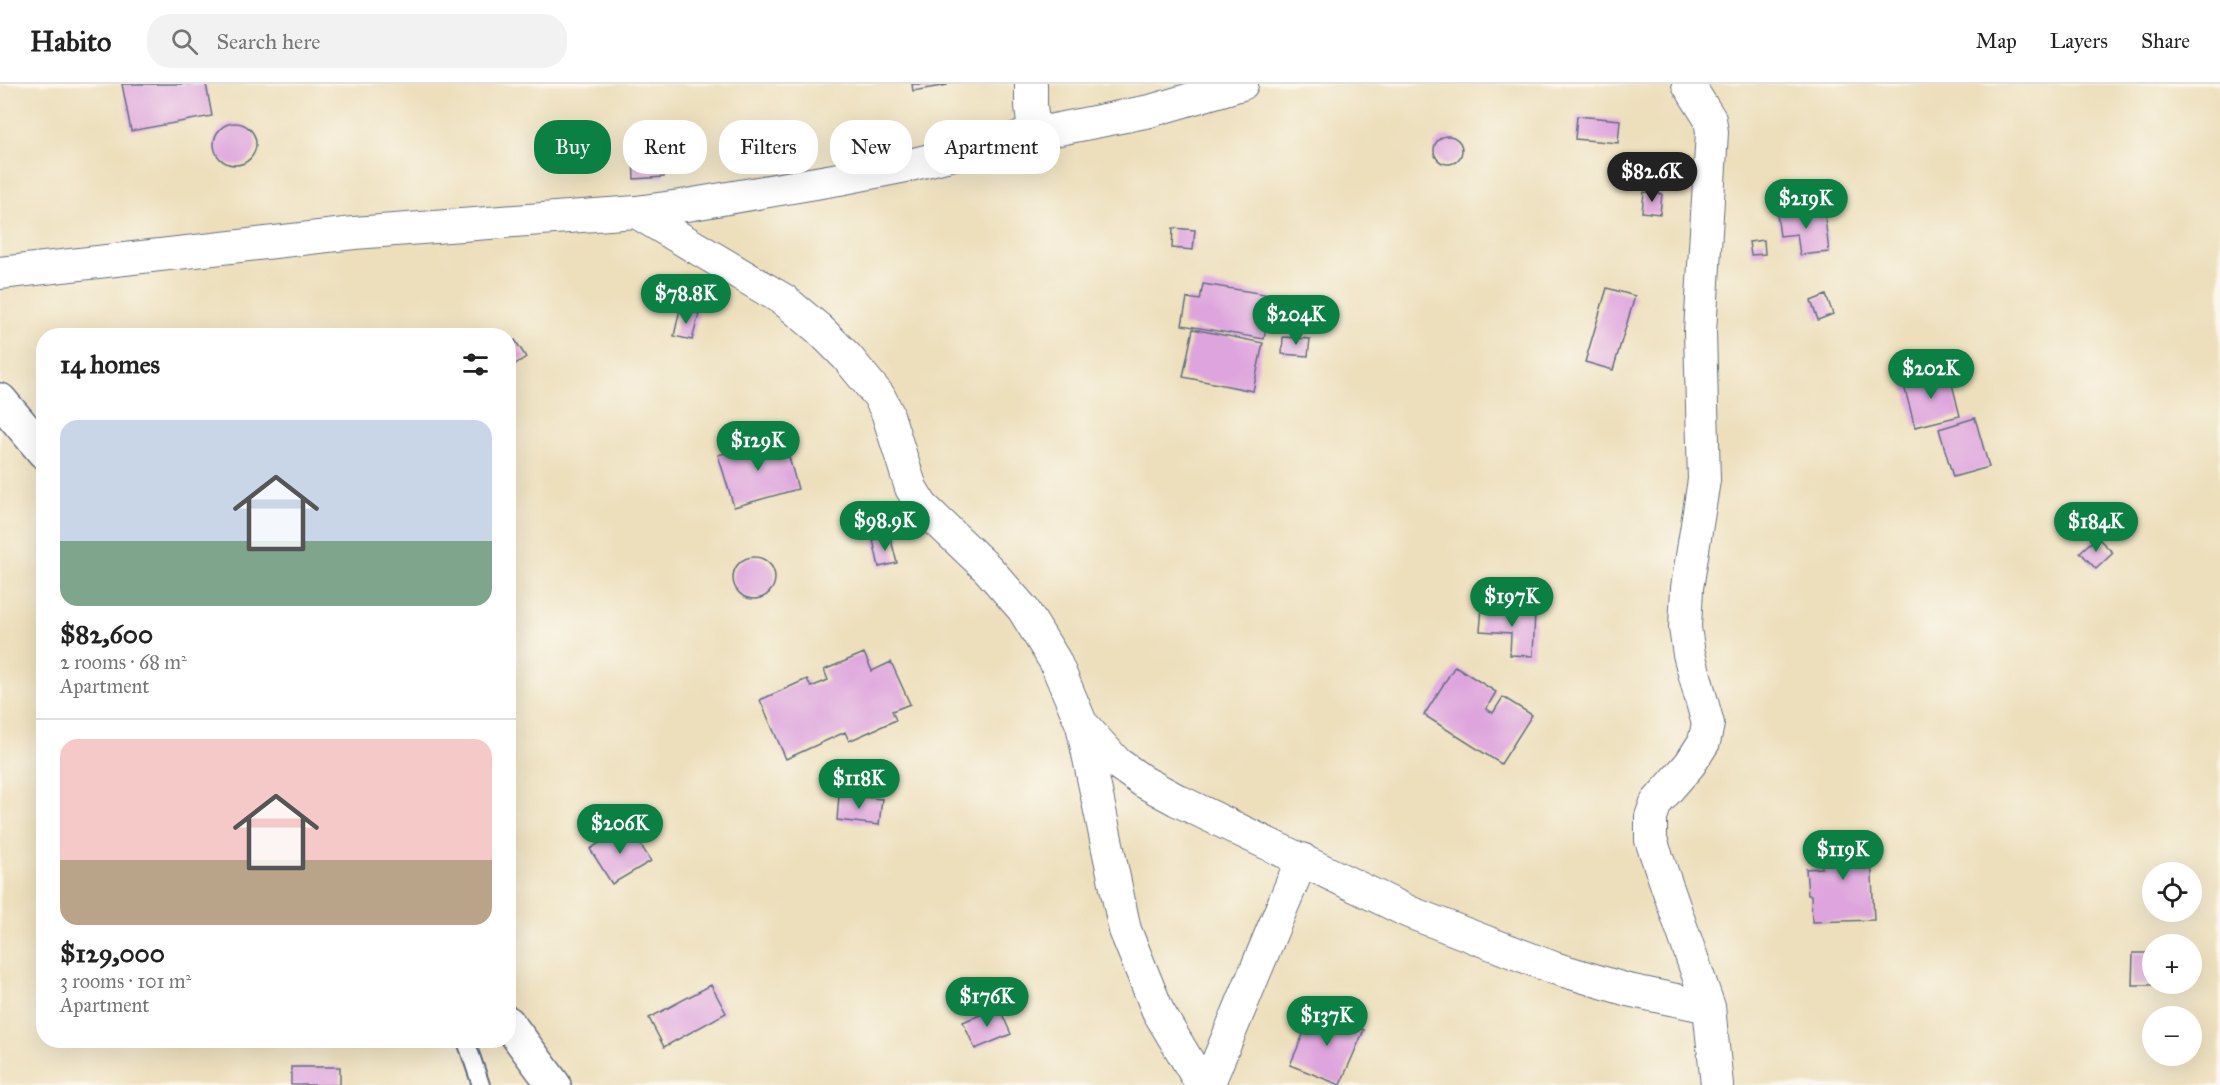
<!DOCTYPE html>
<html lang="en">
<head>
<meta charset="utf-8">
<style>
	:root { --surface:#fff; --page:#f2f2f2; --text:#222; --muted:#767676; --line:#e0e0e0; --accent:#0b8043 }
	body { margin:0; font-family:"IM FELL Great Primer",serif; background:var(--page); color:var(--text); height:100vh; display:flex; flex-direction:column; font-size:22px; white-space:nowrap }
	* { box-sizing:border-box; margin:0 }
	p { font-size:20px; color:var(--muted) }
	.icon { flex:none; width:33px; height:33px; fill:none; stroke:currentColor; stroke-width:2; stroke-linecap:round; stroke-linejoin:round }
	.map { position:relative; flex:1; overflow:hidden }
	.side { position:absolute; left:36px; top:244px; width:480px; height:720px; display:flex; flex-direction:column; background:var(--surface); border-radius:24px; box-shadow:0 6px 24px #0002 }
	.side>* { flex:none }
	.guide { position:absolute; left:534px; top:36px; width:570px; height:54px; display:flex; gap:12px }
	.controls { position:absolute; left:2142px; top:778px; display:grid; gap:12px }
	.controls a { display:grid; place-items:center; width:60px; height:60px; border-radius:50%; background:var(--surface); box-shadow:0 6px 24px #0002; font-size:30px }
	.price { position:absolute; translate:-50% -51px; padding:0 14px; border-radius:21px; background:var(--accent); color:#fff; font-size:20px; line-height:39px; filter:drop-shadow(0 2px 3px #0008) }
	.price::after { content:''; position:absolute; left:50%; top:36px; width:18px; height:14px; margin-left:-9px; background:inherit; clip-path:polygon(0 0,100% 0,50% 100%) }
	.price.on { background:#222; color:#fff }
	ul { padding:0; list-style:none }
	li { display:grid; align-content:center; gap:12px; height:318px; padding:0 24px }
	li+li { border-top:2px solid var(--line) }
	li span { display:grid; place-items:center; height:186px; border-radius:18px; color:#555 }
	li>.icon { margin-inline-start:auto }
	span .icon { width:108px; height:108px; fill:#fffc; stroke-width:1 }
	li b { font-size:26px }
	h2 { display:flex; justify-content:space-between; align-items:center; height:72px; padding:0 24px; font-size:26px }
	.chip { padding:0 21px; border-radius:24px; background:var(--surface); box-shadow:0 6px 24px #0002; font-size:21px; line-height:54px }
	.chip.on { background:var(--accent); color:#fff }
	header { display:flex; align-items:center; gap:36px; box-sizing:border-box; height:84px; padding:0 30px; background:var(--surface); border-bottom:2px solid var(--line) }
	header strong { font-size:28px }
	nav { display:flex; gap:33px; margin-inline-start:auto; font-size:21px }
	.search { width:420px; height:54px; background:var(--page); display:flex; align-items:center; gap:15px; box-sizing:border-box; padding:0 21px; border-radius:24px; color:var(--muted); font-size:22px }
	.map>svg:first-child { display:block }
	.building { fill:#dea4dd }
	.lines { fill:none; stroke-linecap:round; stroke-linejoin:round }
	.service-casing { stroke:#646d7f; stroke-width:20 }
	.minor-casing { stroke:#646d7f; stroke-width:34 }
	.tertiary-casing { stroke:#646d7f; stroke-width:36 }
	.service { stroke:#fff; stroke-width:16 }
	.minor { stroke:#fff; stroke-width:32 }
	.tertiary { stroke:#fff; stroke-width:33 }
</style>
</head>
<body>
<header>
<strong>Habito</strong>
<div class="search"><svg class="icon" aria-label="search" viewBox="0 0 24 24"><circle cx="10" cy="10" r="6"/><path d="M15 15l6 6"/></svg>Search here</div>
<nav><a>Map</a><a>Layers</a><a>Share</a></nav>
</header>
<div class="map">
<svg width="2220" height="1001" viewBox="0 0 2220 1001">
	<rect width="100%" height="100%" fill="#fbf7ec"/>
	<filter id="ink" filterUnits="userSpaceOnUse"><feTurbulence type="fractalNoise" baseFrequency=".0167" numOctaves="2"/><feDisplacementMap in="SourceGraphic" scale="12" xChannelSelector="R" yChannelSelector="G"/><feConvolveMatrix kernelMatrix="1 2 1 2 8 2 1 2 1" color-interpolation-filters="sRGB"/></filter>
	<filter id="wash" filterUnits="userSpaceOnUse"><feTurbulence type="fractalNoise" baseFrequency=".008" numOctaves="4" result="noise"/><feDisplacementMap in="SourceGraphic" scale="24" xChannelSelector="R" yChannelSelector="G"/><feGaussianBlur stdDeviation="1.35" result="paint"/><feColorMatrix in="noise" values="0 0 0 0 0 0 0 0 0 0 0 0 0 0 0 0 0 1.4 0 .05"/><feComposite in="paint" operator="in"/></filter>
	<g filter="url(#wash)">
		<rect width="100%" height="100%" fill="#eddfbc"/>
		<g id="blocks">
			<path class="building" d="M 122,0 L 206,0 L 212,32 L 131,47 Z
				M 912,0 L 947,0 L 947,1 L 913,7 Z
				M 1577,32 L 1620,36 L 1618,59 L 1575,55 Z
				M214 60a21 21 0 1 1 42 0a21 21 0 1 1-42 0Z
				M1434 66a14 14 0 1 1 28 0a14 14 0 1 1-28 0Z
				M 663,71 L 664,93 L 634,95 L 633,73 Z
				M 1644,108 L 1662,110 L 1660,130 L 1642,128 Z
				M 1824,125 L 1829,168 L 1800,171 L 1797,150 L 1780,152 L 1777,130 Z
				M 1173,144 L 1195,146 L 1193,166 L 1172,164 Z
				M 1764,156 L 1765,170 L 1751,171 L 1749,158 Z
				M 1203,200 L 1271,211 L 1264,255 L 1182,241 L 1187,214 L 1200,216 Z
				M 1607,204 L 1635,212 L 1613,286 L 1585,278 Z
				M 1826,211 L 1833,230 L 1818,236 L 1811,217 Z
				M 680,225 L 699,230 L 692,256 L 674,252 Z
				M 1193,245 L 1263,259 L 1253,307 L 1183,293 Z
				M 1283,253 L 1310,255 L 1308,272 L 1282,270 Z
				M 515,256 L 526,273 L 511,283 L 508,278 L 508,260 Z
				M 1935,290 L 1937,300 L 1951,296 L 1960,332 L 1915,343 L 1903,298 Z
				M 1975,334 L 1989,383 L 1953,393 L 1939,345 Z
				M 783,352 L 798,405 L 734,423 L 718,371 Z
				M 890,452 L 897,479 L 879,483 L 873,456 Z
				M 2097,453 L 2113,469 L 2096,485 L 2080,468 Z
				M733 494a21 21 0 1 1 42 0a21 21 0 1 1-42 0Z
				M 1482,523 L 1501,525 L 1501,530 L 1515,531 L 1516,526 L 1535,527 L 1533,572 L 1510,571 L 1511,549 L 1480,547 Z
				M 864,569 L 872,587 L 891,578 L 910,620 L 892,627 L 896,636 L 849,657 L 845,648 L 786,675 L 760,616 L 807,595 L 811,603 L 828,596 L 824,586 Z
				M 1455,582 L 1496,608 L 1486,625 L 1493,629 L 1503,613 L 1532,631 L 1501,680 L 1424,631 Z
				M 839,711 L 882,715 L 879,741 L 837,736 Z
				M 628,741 L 651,777 L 612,800 L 590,765 Z
				M 1870,751 L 1874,836 L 1812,838 L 1811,811 L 1808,811 L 1806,785 L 1822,784 L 1821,753 Z
				M 2133,869 L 2152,869 L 2152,901 L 2132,901 Z
				M 711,901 L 726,929 L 664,963 L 649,934 Z
				M 999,923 L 1011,950 L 975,965 L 963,938 Z
				M 1314,925 L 1364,946 L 1340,1001 L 1290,981 Z
				M 291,983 L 340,983 L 340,1001 L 291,1001 Z"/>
		</g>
	</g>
	<g filter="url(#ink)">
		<use href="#blocks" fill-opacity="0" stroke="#646d7f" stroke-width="1.5"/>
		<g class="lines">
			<defs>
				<path id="service" d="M 466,957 L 481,1001"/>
				<path id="minor" d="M 1031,0 L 1031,21 L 1034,50
					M 1688,0 L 1710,35 L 1712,48 L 1700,248 L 1704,396 L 1687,504 L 1685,544 L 1689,570 L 1708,640 L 1704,658 L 1690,680 L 1656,719 L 1651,733 L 1651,756 L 1709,923 L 1717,1001
					M 636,128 L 784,216 L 819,245 L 847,273 L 879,312 L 887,328 L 911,404 L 922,422 L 988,485 L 1023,525 L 1055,577 L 1082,641 L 1125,846 L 1158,927 L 1202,1001
					M 0,189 L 354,149 L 636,128 L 687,121 L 839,95 L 906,82 L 1034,50 L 1150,27 L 1242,0
					M 1083,641 L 1117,679 L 1144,698 L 1177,716 L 1409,828 L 1554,884 L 1628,906 L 1709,923
					M 1208,1001 L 1302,775"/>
				<path id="tertiary" d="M 0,316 L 44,368
					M 508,939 L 554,1001"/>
			</defs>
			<use href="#service" class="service-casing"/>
			<use href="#minor" class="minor-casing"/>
			<use href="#tertiary" class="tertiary-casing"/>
			<use href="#service" class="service"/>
			<use href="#minor" class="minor"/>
			<use href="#tertiary" class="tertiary"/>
		</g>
	</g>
</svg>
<div class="controls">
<a><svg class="icon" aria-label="locate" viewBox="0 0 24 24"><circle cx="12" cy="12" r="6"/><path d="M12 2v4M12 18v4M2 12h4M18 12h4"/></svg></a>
<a>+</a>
<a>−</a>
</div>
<b class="price on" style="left:1652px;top:119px">$82.6K</b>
<b class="price" style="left:1806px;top:146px">$219K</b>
<b class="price" style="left:686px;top:241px">$78.8K</b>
<b class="price" style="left:1296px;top:262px">$204K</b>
<b class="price" style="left:1931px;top:316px">$202K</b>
<b class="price" style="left:758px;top:388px">$129K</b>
<b class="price" style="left:885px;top:468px">$98.9K</b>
<b class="price" style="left:2096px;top:469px">$184K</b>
<b class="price" style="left:1512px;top:544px">$197K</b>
<b class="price" style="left:859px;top:726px">$118K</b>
<b class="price" style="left:620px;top:771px">$206K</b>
<b class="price" style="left:1843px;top:797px">$119K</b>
<b class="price" style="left:987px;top:944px">$176K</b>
<b class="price" style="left:1327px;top:963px">$137K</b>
<div class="guide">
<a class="chip on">Buy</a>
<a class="chip">Rent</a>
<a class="chip">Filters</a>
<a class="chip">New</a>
<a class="chip">Apartment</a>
</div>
<section class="side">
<h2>14 homes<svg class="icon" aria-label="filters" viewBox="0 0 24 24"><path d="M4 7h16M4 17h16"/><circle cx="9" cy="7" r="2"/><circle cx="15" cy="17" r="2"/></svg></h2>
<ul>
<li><span style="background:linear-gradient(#c9d6e8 65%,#7fa58c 0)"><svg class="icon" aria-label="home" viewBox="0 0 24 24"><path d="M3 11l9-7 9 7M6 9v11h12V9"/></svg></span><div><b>$82,600</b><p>2 rooms · 68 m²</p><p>Apartment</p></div></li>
<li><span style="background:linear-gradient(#f6c9c9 65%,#b9a48a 0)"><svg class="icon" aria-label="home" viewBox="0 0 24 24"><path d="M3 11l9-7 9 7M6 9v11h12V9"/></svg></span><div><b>$129,000</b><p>3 rooms · 101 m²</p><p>Apartment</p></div></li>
</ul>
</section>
</div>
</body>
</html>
